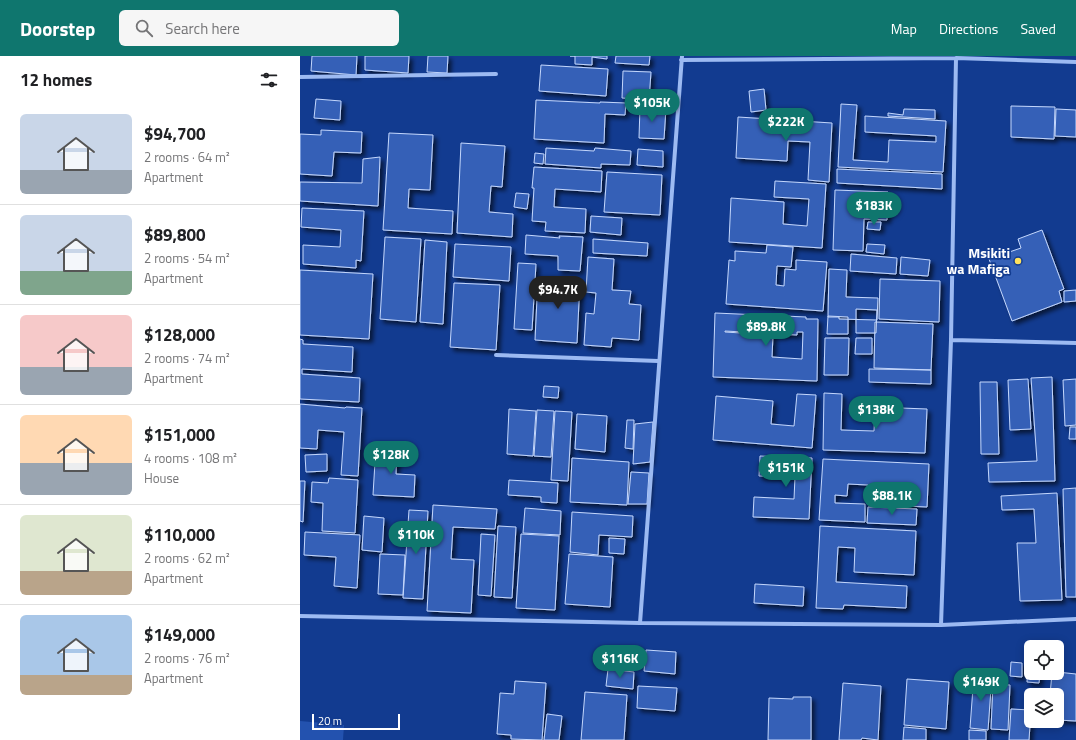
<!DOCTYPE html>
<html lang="en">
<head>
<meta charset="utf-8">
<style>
	:root { --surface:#fff; --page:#f6f6f6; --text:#202124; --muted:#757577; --line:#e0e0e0; --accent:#0f766e }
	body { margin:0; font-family:"Titillium Web",sans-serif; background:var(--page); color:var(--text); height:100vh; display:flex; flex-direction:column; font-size:15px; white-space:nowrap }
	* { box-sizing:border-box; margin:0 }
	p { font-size:13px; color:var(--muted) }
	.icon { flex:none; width:22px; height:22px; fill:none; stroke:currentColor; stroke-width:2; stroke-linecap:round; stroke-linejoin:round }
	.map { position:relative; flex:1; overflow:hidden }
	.side { display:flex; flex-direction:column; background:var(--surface); width:300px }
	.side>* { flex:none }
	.controls { position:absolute; left:724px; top:584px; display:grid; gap:8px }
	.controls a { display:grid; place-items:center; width:40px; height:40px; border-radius:6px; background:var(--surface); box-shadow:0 2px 10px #0003; font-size:20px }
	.scale { position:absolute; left:12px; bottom:10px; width:88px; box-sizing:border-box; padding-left:4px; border:2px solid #fff; border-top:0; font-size:11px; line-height:14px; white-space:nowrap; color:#fff; -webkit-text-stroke:3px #123b90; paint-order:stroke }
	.price { position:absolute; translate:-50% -34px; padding:0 9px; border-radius:14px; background:var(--accent); color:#fff; font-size:13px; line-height:26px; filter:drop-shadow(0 1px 2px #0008) }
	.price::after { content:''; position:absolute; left:50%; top:24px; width:12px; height:9px; margin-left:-6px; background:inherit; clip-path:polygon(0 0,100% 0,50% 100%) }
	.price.active { background:#222; color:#fff }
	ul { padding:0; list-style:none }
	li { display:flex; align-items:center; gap:12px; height:100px; padding:0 20px }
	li+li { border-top:1px solid var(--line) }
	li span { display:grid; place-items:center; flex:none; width:112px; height:80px; border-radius:6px; color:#555 }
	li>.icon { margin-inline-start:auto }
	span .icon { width:48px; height:48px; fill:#fffc; stroke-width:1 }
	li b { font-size:17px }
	h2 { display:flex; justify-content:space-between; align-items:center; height:48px; padding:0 20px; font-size:17px }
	header { display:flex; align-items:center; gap:24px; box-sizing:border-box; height:56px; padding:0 20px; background:var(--accent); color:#fff }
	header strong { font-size:19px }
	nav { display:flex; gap:22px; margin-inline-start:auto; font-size:14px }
	.search { width:280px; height:36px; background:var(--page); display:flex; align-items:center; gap:10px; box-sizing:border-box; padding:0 14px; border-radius:6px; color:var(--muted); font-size:15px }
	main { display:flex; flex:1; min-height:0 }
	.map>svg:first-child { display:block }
	.green { fill:#2352af }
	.building { fill:#3561b7; stroke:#c4d7fd; fill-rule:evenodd; filter:url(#shadow) }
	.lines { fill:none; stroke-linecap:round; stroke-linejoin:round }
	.minor { stroke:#9cbaf2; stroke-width:4 }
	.poi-dot { fill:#ffe25d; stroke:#123b90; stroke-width:1.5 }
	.labels { text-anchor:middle; stroke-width:3.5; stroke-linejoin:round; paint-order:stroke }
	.poi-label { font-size:14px; font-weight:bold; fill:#fff; stroke:#123b90; text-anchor:end }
</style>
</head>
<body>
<header>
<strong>Doorstep</strong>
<div class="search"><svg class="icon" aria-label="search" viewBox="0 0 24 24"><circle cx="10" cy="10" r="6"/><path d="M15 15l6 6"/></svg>Search here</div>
<nav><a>Map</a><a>Directions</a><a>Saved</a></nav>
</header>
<main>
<section class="side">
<h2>12 homes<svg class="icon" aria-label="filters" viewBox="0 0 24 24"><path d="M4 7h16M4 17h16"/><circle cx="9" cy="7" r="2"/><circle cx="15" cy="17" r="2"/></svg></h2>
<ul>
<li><span style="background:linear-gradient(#c9d6e8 70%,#9aa5b1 0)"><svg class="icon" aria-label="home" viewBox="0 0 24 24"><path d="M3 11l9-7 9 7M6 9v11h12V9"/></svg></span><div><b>$94,700</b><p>2 rooms · 64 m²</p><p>Apartment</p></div></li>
<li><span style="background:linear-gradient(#c9d6e8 70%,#7fa58c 0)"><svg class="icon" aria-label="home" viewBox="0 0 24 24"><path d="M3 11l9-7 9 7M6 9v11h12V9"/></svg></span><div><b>$89,800</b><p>2 rooms · 54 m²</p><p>Apartment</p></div></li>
<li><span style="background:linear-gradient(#f6c9c9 65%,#9aa5b1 0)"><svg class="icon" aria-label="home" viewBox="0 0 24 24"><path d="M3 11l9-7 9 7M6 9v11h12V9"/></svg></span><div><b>$128,000</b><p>2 rooms · 74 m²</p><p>Apartment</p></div></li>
<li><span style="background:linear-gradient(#ffd9b3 60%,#9aa5b1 0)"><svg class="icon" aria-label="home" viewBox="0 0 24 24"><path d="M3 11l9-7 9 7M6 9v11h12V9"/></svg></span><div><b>$151,000</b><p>4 rooms · 108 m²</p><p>House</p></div></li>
<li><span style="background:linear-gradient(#dfe7d0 70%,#b9a48a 0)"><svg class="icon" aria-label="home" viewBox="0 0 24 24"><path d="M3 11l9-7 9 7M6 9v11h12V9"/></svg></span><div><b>$110,000</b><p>2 rooms · 62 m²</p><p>Apartment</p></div></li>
<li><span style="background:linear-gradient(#a9c7e8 75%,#b9a48a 0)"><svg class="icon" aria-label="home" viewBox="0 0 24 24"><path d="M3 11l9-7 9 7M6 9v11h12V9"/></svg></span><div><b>$149,000</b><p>2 rooms · 76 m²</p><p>Apartment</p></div></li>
</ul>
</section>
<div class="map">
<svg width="776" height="684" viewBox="0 0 776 684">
	<defs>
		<filter id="shadow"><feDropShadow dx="3.5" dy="3.5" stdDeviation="2" flood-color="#0009"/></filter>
	</defs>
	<rect width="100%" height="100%" fill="#123b90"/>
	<path class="green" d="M 0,665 L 44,669 L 43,684 L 0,684 Z"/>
	<path class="building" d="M 12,0 L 57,0 L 56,19 L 11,15 Z
		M 65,0 L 109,0 L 108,17 L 65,14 Z
		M 128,0 L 148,0 L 147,17 L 127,16 Z
		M 270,0 L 307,0 L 307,3 L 292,1 L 292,9 L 275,8 L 275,0 Z
		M 316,0 L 350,0 L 349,9 L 315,7 Z
		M 241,9 L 308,13 L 306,40 L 239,35 Z
		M 323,15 L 351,16 L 349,44 L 322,42 Z
		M 464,33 L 466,54 L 451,56 L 449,35 Z
		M 16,43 L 41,45 L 40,64 L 14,62 Z
		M 236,44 L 300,47 L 300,46 L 326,47 L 325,59 L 305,58 L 304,87 L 234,83 Z
		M 541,48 L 557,49 L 553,104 L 588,106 L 589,84 L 636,86 L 636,80 L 565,76 L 565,60 L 646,65 L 643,116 L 538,111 Z
		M 711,50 L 755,51 L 754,83 L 711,81 Z
		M 340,51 L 366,52 L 364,83 L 339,82 Z
		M 604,53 L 635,54 L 635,63 L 588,60 L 588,57 L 603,59 Z
		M 756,53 L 776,54 L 776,81 L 755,80 Z
		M 438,61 L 532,67 L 529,126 L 508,124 L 510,86 L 488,85 L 487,105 L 436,102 Z
		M 21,74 L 62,76 L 61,97 L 34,96 L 32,120 L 0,118 L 0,78 L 21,79 Z
		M 89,77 L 133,79 L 130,134 L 109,133 L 108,152 L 153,155 L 152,178 L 83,174 Z
		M 161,87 L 205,90 L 202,131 L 191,130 L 189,156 L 213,158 L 212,181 L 157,177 Z
		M 246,92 L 294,95 L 295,92 L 331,95 L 330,109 L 301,108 L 301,112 L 245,108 Z
		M 338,93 L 363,95 L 363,111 L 337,109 Z
		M 235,97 L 244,98 L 243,108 L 234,107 Z
		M 80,101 L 78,150 L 0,145 L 0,126 L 62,127 L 63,103 Z
		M 234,111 L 302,115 L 301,136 L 255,133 L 254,151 L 286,153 L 285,177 L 245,175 L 246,166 L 232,165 L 234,132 L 232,132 Z
		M 537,113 L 642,118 L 642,133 L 537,127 Z
		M 307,116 L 362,119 L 360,159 L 304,156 Z
		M 475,125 L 526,128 L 522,192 L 429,186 L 431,142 L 484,146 L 483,168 L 507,170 L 509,143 L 474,141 Z
		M 535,134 L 588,136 L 587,164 L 564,163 L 563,195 L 533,194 Z
		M 216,137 L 229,138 L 227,153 L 214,151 Z
		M 2,152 L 64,155 L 61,205 L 56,204 L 56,212 L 3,208 L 3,189 L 40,191 L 41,174 L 1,171 Z
		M 291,160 L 322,162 L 321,179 L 290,176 Z
		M 568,166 L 581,166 L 580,174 L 567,173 Z
		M 742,174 L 764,233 L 759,235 L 762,246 L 712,265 L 689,203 L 721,192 L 718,183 Z
		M 226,179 L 260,182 L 259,180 L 283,181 L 280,215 L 258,214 L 258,200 L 225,198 Z
		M 85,181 L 121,183 L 116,266 L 80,263 Z
		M 293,183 L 348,187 L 347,200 L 293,197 Z
		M 125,184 L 147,186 L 143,268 L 120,266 Z
		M 155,188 L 211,191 L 209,225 L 153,221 Z
		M 567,188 L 585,189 L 584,198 L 566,196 Z
		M 467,189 L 493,191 L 491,211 L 477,210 L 476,229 L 484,230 L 485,213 L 496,214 L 496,204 L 527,206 L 523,255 L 426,248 L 429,204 L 435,205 L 435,195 L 466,197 Z
		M 551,198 L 597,202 L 596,218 L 550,215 Z
		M 288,201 L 314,203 L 312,234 L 331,235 L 329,248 L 341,249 L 339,284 L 312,282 L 311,291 L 284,289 L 286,257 L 294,258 L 296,237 L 286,236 Z
		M 601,201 L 630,204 L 628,220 L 600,218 Z
		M 218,207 L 236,208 L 232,274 L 214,273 Z
		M 529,213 L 547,214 L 546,241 L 578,242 L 577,264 L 539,263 L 539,261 L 528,261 Z
		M 0,214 L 73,218 L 69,283 L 0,279 Z
		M 238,222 L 280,225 L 277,287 L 235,284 Z
		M 580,223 L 640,225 L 639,266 L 579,263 Z
		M 154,227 L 200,229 L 196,294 L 150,291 Z
		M 776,234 L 776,245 L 764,246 L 764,235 Z
		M 556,253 L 577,254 L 576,277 L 556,277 Z
		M 415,257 L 506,261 L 506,263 L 518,263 L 517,325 L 413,321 ZM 425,275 L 497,279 L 497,276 L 503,276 L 502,303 L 472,301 L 473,279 L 425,276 Z
		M 528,260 L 548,261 L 548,278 L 527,278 Z
		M 575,266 L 633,268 L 631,314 L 574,312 Z
		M 525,282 L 549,282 L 548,319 L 524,319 Z
		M 556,282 L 572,282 L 572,298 L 555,298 Z
		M 0,283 L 3,284 L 3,288 L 53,291 L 52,316 L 2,313 L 2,318 L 60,322 L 59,346 L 0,343 Z
		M 569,313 L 631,314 L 631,328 L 569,326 Z
		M 752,321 L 755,425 L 689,426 L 688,407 L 737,405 L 731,322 Z
		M 728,323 L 731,373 L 710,374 L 708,324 Z
		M 776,323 L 776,369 L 765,370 L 763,324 Z
		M 680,326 L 697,326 L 699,398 L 681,398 Z
		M 244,330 L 259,331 L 258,342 L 243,341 Z
		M 524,337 L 542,338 L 541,374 L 574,375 L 575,351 L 627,353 L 625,397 L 523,394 Z
		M 497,338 L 516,339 L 512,392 L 413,384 L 416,340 L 473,345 L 471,368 L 494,370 Z
		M 0,348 L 45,352 L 46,351 L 62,352 L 58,420 L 41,419 L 44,376 L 18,374 L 17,393 L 0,392 Z
		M 209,353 L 236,355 L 233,400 L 207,398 Z
		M 237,354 L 254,355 L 251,401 L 234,400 Z
		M 255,355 L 272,356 L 268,425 L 251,424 Z
		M 277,358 L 307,360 L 305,396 L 275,393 Z
		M 327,364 L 334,364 L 333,393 L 325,392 Z
		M 353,366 L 350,406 L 333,408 L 335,368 Z
		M 770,371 L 776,371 L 776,383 L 769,383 Z
		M 76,389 L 97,390 L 96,418 L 115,419 L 114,441 L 73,439 Z
		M 27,398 L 27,415 L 6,416 L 5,399 Z
		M 460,400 L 512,402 L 509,463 L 453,461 L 454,441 L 494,443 L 495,421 L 459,420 Z
		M 272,402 L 329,406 L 327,449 L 270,446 Z
		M 523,403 L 629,408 L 627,451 L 567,448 L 568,429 L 548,428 L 547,440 L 535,439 L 535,447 L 565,448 L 565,466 L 519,464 Z
		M 331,416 L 349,417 L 347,448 L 328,448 Z
		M 29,422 L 58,424 L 55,477 L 22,475 L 23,447 L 11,446 L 12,426 L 28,427 Z
		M 209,424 L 258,427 L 257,447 L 241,446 L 241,441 L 208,439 Z
		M 0,425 L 5,425 L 3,466 L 0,465 Z
		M 776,432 L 776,541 L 766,541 L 763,433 Z
		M 757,437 L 762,544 L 720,545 L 717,487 L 736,487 L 734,453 L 702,454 L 701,440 Z
		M 133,449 L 197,453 L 195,473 L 153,471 L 151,503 L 174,504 L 171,557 L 127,555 Z
		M 568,451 L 617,453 L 616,469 L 567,467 Z
		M 225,452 L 261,455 L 260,479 L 223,477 Z
		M 109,454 L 128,455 L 123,543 L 103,542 Z
		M 272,456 L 333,460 L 332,481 L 299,479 L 298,499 L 270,496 Z
		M 64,460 L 84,462 L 82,496 L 62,494 Z
		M 198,470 L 216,471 L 212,542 L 194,541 Z
		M 520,470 L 616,475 L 614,519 L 554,516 L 555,492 L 538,491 L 536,526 L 607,530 L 606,552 L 544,549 L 543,553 L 516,552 Z
		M 5,476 L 60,479 L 57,532 L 34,530 L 36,501 L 4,499 Z
		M 181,478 L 195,479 L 191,540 L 178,539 Z
		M 221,478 L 259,480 L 255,554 L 216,552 Z
		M 309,482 L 325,483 L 324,498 L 309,497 Z
		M 80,498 L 105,499 L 103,539 L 78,538 Z
		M 269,498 L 313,501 L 310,551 L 265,548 Z
		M 455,528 L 504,531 L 503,550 L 454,547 Z
		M 346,594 L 376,596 L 375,618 L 344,615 Z
		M 711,606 L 722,607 L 722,621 L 710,620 Z
		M 728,610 L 731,610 L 731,617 L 740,617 L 739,627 L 727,626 Z
		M 308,613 L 334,616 L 333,633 L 306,630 Z
		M 757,616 L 776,618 L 776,665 L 757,664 L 757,639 L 750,639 L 752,617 Z
		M 674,618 L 692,619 L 688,674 L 670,672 Z
		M 607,623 L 649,626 L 646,673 L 604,669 Z
		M 215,625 L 246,627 L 242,684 L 211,683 L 211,679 L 197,678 L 200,637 L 214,638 Z
		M 543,627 L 581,630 L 578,684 L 562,682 L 561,684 L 539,684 Z
		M 693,628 L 710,629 L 708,674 L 691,673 Z
		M 338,630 L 377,632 L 375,655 L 337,652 Z
		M 285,636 L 327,639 L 324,684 L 281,684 Z
		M 493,641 L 511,641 L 511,684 L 468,684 L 469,642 L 493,643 Z
		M 711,653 L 731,654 L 729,684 L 709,684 Z
		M 247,658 L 262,660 L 259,684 L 244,684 Z
		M 604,671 L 626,673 L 626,684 L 603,684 Z
		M 669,674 L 686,675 L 686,684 L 669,684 Z"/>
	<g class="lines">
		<path class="minor" d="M 381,4 L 656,2 L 776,6
			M 0,21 L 196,18
			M 651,284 L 776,287
			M 196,299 L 358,305
			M 0,560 L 340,567 L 641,569 L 776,563
			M 340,567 L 382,0
			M 641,569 L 651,284 L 656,2"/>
	</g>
	<circle class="poi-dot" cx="718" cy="205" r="4"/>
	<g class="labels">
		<g class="poi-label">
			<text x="710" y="202">Msikiti<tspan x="710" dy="16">wa Mafiga</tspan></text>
		</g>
	</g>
</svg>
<div class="controls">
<a><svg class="icon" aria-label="locate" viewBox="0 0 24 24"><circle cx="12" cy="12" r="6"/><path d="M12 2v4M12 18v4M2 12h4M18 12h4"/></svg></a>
<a><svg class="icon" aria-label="layers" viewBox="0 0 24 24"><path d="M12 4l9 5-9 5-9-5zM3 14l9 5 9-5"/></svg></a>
</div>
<div class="scale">20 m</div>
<b class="price" style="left:352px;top:67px">$105K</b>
<b class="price" style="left:486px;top:86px">$222K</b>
<b class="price" style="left:574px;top:170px">$183K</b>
<b class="price active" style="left:258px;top:254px">$94.7K</b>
<b class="price" style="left:466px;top:291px">$89.8K</b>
<b class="price" style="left:576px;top:374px">$138K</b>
<b class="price" style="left:91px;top:419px">$128K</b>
<b class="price" style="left:486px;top:432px">$151K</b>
<b class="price" style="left:592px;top:460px">$88.1K</b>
<b class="price" style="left:116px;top:499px">$110K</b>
<b class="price" style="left:320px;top:623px">$116K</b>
<b class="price" style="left:681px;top:646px">$149K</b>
</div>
</main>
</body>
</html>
